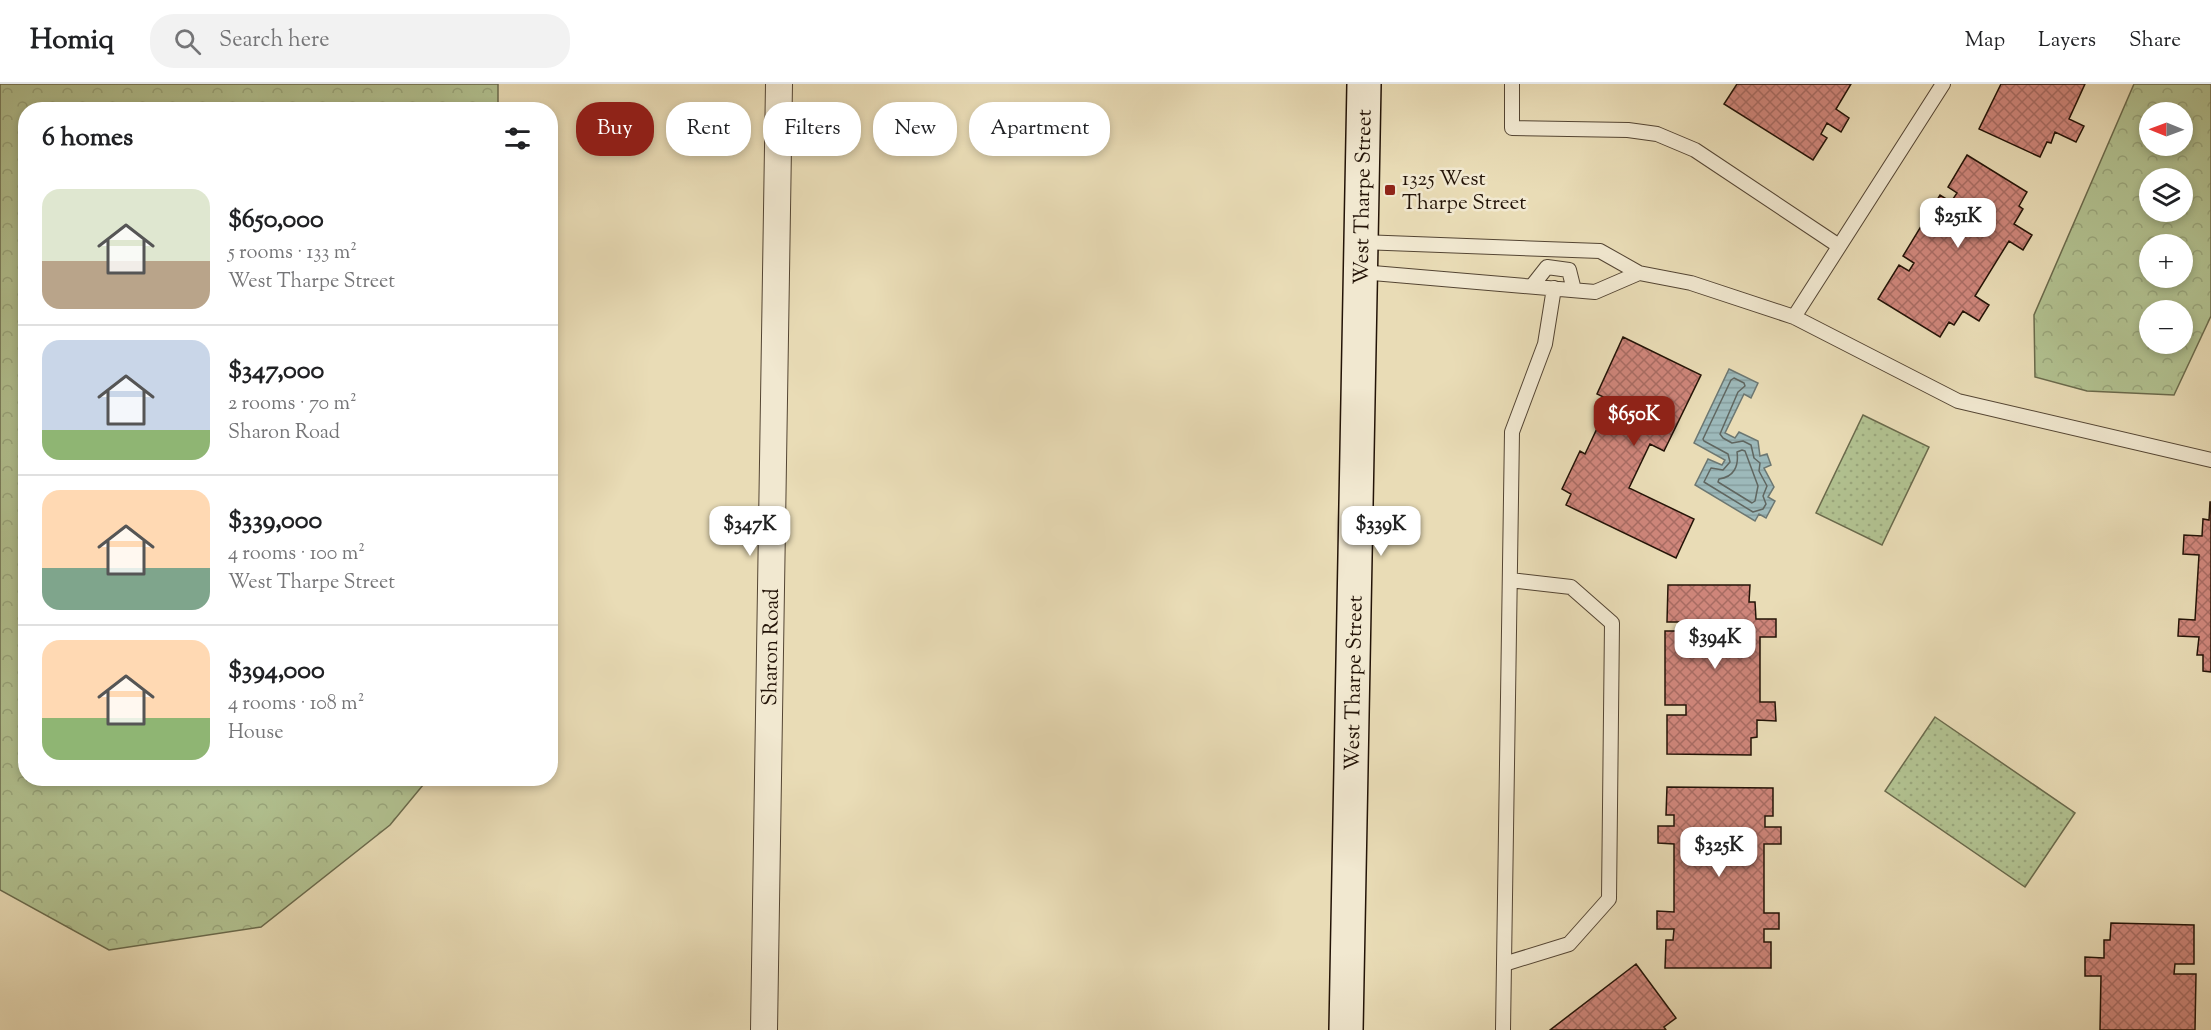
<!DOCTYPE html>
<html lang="en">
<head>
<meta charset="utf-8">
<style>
	:root { --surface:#fff; --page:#f2f2f2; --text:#202124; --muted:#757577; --line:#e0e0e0; --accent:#8f2418 }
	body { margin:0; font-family:"Sorts Mill Goudy",serif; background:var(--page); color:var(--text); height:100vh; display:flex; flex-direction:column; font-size:22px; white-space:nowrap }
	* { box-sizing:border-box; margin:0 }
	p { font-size:20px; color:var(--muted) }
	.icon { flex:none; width:33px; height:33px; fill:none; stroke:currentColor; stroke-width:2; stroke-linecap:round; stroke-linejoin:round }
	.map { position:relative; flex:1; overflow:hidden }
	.side { position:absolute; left:18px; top:18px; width:540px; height:684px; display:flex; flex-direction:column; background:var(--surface); border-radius:24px; box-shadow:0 3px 9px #0003 }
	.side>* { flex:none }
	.top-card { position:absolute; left:576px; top:18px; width:570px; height:54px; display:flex; gap:12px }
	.needle { width:39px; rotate:271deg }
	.fabs { position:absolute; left:2139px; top:18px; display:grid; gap:12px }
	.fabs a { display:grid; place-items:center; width:54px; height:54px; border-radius:50%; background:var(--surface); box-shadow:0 3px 9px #0003; font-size:30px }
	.price { position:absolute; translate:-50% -51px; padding:0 14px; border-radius:12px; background:#fff; color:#222; font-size:20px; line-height:39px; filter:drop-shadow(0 2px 3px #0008) }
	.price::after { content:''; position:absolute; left:50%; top:36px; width:18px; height:14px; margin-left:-9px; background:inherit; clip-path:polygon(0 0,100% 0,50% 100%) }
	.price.on { background:var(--accent); color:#fff }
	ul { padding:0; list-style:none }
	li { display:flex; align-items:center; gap:18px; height:150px; padding:0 24px }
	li+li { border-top:2px solid var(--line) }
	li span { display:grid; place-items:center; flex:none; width:168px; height:120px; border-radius:18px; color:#555 }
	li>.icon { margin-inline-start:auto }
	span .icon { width:72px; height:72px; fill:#fffc; stroke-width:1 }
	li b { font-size:26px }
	h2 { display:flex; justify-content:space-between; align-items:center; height:72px; padding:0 24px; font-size:26px }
	.pill { padding:0 21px; border-radius:24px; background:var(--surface); box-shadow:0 3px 9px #0003; font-size:21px; line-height:54px }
	.pill.on { background:var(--accent); color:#fff }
	header { display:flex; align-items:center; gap:36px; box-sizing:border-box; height:84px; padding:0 30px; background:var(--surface); border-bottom:2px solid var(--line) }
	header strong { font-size:28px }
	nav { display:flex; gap:33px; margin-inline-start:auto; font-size:21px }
	.search { width:420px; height:54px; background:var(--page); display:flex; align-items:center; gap:15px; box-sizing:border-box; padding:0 21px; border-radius:24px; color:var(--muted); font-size:22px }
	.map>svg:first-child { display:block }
	.forest { fill:url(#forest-crowns); stroke:#6a6a4c; stroke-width:1.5; fill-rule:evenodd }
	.park { fill:url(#park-dots); stroke:#6a6a4c; stroke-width:1.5 }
	.water { fill:url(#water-rules); stroke:#6c7772; stroke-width:1.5 }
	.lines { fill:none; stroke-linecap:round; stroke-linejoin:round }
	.shore { stroke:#606660; stroke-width:1.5 }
	.building { fill:url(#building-cross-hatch); stroke:#231307; stroke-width:1.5 }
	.lane-casing { stroke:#544533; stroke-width:16 }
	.street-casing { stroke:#544533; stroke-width:28 }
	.secondary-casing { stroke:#231307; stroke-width:36 }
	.lane { stroke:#f1e8d0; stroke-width:14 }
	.street { stroke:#f1e8d0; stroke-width:26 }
	.secondary { stroke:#f1e8d0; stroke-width:33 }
	.poi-dot { fill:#8f2418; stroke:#f1e8d0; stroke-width:2 }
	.labels { text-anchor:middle; stroke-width:5; stroke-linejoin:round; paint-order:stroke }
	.poi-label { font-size:21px; fill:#231307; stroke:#f1e8d0; text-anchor:start }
	.street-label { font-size:21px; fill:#231307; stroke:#f1e8d0 }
</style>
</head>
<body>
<header>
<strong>Homiq</strong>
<div class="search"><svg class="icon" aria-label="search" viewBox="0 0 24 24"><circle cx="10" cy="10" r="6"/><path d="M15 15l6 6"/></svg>Search here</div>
<nav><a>Map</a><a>Layers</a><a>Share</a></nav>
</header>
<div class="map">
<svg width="2211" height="946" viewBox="0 0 2211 946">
	<defs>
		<pattern id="forest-crowns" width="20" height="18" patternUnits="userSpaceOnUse" patternTransform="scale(1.5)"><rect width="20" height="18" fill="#b2c291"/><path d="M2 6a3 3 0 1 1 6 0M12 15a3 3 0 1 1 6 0" fill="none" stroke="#99a67c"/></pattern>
		<pattern id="park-dots" width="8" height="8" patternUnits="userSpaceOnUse" patternTransform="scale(1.5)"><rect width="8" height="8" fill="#b2c291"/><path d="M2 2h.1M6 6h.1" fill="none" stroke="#99a67c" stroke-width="1.8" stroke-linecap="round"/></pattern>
		<pattern id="water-rules" width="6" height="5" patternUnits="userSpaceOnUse" patternTransform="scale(1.5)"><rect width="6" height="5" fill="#9db9ba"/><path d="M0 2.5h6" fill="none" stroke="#879e9e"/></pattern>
		<pattern id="building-cross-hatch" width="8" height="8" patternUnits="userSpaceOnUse" patternTransform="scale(1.5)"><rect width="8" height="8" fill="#cf867b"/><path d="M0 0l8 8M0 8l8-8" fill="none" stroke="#a86c63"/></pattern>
	</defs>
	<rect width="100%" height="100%" fill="#e9dcb6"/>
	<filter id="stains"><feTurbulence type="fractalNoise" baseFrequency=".00333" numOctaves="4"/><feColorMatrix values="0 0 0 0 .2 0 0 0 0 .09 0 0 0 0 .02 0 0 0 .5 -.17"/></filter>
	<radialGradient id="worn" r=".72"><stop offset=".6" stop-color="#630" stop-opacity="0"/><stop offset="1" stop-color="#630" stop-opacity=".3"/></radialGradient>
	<path class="forest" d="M 0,0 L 498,0 L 498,25 L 26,26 L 26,694 L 428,695 L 390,741 L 261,843 L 109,866 L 0,806 Z
		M 2134,0 L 2211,0 L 2211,232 L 2174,311 L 2087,307 L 2035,293 L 2034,231 ZM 2150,28 L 2182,28 L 2182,62 L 2150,62 ZM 2150,94 L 2182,94 L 2182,128 L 2150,128 ZM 2150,160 L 2182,160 L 2182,194 L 2150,194 ZM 2150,226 L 2182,226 L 2182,260 L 2150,260 Z"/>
	<path class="park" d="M 1863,331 L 1929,363 L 1882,461 L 1816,429 Z
		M 1935,633 L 2075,729 L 2025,803 L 1885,707 Z"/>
	<path class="water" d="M 1729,285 L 1758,299 L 1751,314 L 1744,310 L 1725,349 L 1735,354 L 1739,348 L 1758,357 L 1760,372 L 1767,370 L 1771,381 L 1764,384 L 1774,403 L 1768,413 L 1775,417 L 1766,434 L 1759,430 L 1755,437 L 1695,401 L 1708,375 L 1722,381 L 1725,376 L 1694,359 Z"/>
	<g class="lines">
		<path class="shore" d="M 1734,294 L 1744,299 L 1745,302 L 1738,308 L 1720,350 L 1723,354 L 1732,359 L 1743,357 L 1751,361 L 1754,374 L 1760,379 L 1759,387 L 1767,402 L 1763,412 L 1766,420 L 1763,425 L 1753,428 L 1704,398 L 1711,384 L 1723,386 L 1730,378 L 1728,370 L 1704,357 L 1703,355 L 1731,296 Z
			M 1742,366 L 1745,367 L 1758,402 L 1755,417 L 1752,419 L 1718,398 L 1719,395 C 1734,393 1739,382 1737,368 Z"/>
	</g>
	<path class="building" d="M 1737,0 L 1851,0 L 1836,25 L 1849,34 L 1841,48 L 1827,39 L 1821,50 L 1827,54 L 1813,76 L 1724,20 Z
		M 2001,0 L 2085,0 L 2069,35 L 2084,42 L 2076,58 L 2055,48 L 2051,59 L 2047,58 L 2040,73 L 1979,45 Z
		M 1967,71 L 2027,108 L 2019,122 L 2023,125 L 2014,140 L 2032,151 L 2023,166 L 2009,157 L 1975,212 L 1989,221 L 1979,237 L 1963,227 L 1954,241 L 1949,238 L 1940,253 L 1878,215 L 1899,181 L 1909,187 L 1914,179 L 1903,172 L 1940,111 L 1951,118 L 1957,109 L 1948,103 Z
		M 1623,253 L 1701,291 L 1664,367 L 1650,360 L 1629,404 L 1694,435 L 1676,474 L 1566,421 L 1571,410 L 1562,405 L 1580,367 L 1585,370 L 1601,336 L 1607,338 L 1616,319 L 1597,310 Z
		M 2210,418 L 2211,418 L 2211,588 L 2203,587 L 2203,571 L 2197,571 L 2199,553 L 2178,552 L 2179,535 L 2195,536 L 2199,471 L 2183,470 L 2184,451 L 2202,452 L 2203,435 L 2209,436 Z
		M 1668,501 L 1750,501 L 1749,518 L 1755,518 L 1756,535 L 1776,535 L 1776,553 L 1760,553 L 1760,618 L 1775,618 L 1776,637 L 1757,636 L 1757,653 L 1751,654 L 1751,671 L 1667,670 L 1667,631 L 1686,631 L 1686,621 L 1665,621 L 1665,547 L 1685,547 L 1685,538 L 1667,538 Z
		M 1667,703 L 1773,704 L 1773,732 L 1765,732 L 1765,743 L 1781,743 L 1781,760 L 1764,760 L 1764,829 L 1779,829 L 1779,845 L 1764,845 L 1764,858 L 1771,858 L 1771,884 L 1665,884 L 1666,856 L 1673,856 L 1674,845 L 1657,845 L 1657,827 L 1674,828 L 1674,760 L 1658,759 L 1658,742 L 1674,742 L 1674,731 L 1666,731 Z
		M 2111,839 L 2194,841 L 2194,880 L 2175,880 L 2174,890 L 2196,890 L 2195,946 L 2100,946 L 2101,892 L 2085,892 L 2085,873 L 2104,874 L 2104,856 L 2110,856 Z
		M 1636,880 L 1676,934 L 1664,943 L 1666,946 L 1550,946 Z"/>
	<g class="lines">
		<defs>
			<path id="lane" d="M 1512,0 L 1512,44 L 1628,46 L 1657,50 L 1695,66 L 1839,162
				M 1361,158 L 1600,167 L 1639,189 L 1691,199 L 1794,233 L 1958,317 L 2211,376
				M 1361,188 L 1595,208 L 1639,189
				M 1532,202 L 1547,183 L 1569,186 L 1574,206
				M 1794,233 L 1943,0
				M 1504,880 L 1569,860 L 1609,815 L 1612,539 L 1571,503 L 1510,496
				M 1503,946 L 1512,348 L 1545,260 L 1554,204"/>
			<path id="street" d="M 764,946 L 779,0"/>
			<path id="secondary" d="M 1346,946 L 1364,0"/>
		</defs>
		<use href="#lane" class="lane-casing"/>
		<use href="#street" class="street-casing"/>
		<use href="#secondary" class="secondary-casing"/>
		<use href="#lane" class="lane"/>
		<use href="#street" class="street"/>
		<use href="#secondary" class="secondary"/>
	</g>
	<rect class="poi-dot" x="1384" y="100" width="12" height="12" rx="3"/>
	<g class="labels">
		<g class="poi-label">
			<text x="1402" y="101">1325 West<tspan x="1402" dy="24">Tharpe Street</tspan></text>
		</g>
		<g class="street-label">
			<text transform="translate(1362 113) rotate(-89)" y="7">West Tharpe Street</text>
			<text transform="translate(770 563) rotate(-89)" y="7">Sharon Road</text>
			<text transform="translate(1353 599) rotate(-89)" y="7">West Tharpe Street</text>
		</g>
	</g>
	<rect width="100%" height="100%" filter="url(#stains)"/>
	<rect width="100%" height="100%" fill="url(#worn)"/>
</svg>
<div class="fabs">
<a><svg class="needle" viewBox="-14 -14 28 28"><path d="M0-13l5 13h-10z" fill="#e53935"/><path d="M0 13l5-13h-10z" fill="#757577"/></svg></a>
<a><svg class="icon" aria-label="layers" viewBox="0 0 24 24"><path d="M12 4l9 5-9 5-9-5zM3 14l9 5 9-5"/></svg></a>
<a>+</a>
<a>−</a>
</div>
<b class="price" style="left:1958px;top:165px">$251K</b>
<b class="price on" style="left:1634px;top:363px">$650K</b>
<b class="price" style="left:750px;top:473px">$347K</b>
<b class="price" style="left:1381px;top:473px">$339K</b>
<b class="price" style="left:1715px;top:586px">$394K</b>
<b class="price" style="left:1719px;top:794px">$325K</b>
<div class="top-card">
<a class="pill on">Buy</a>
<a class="pill">Rent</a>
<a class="pill">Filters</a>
<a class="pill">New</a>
<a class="pill">Apartment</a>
</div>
<section class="side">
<h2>6 homes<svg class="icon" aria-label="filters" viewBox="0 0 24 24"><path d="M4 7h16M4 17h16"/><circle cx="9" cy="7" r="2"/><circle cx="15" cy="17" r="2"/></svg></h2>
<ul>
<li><span style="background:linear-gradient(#dfe7d0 60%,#b9a48a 0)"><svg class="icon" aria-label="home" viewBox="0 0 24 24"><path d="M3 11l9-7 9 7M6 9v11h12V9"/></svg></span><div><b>$650,000</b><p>5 rooms · 133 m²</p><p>West Tharpe Street</p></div></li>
<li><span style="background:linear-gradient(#c9d6e8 75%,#8fb573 0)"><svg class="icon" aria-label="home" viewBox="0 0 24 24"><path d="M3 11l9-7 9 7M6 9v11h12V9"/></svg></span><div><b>$347,000</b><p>2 rooms · 70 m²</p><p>Sharon Road</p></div></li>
<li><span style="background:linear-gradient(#ffd9b3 65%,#7fa58c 0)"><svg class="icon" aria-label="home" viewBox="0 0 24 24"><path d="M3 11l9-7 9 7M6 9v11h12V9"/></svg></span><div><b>$339,000</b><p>4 rooms · 100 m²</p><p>West Tharpe Street</p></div></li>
<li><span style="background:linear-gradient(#ffd9b3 65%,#8fb573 0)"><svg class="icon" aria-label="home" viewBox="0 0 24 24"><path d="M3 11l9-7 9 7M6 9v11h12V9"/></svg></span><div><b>$394,000</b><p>4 rooms · 108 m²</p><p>House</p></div></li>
</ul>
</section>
</div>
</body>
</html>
